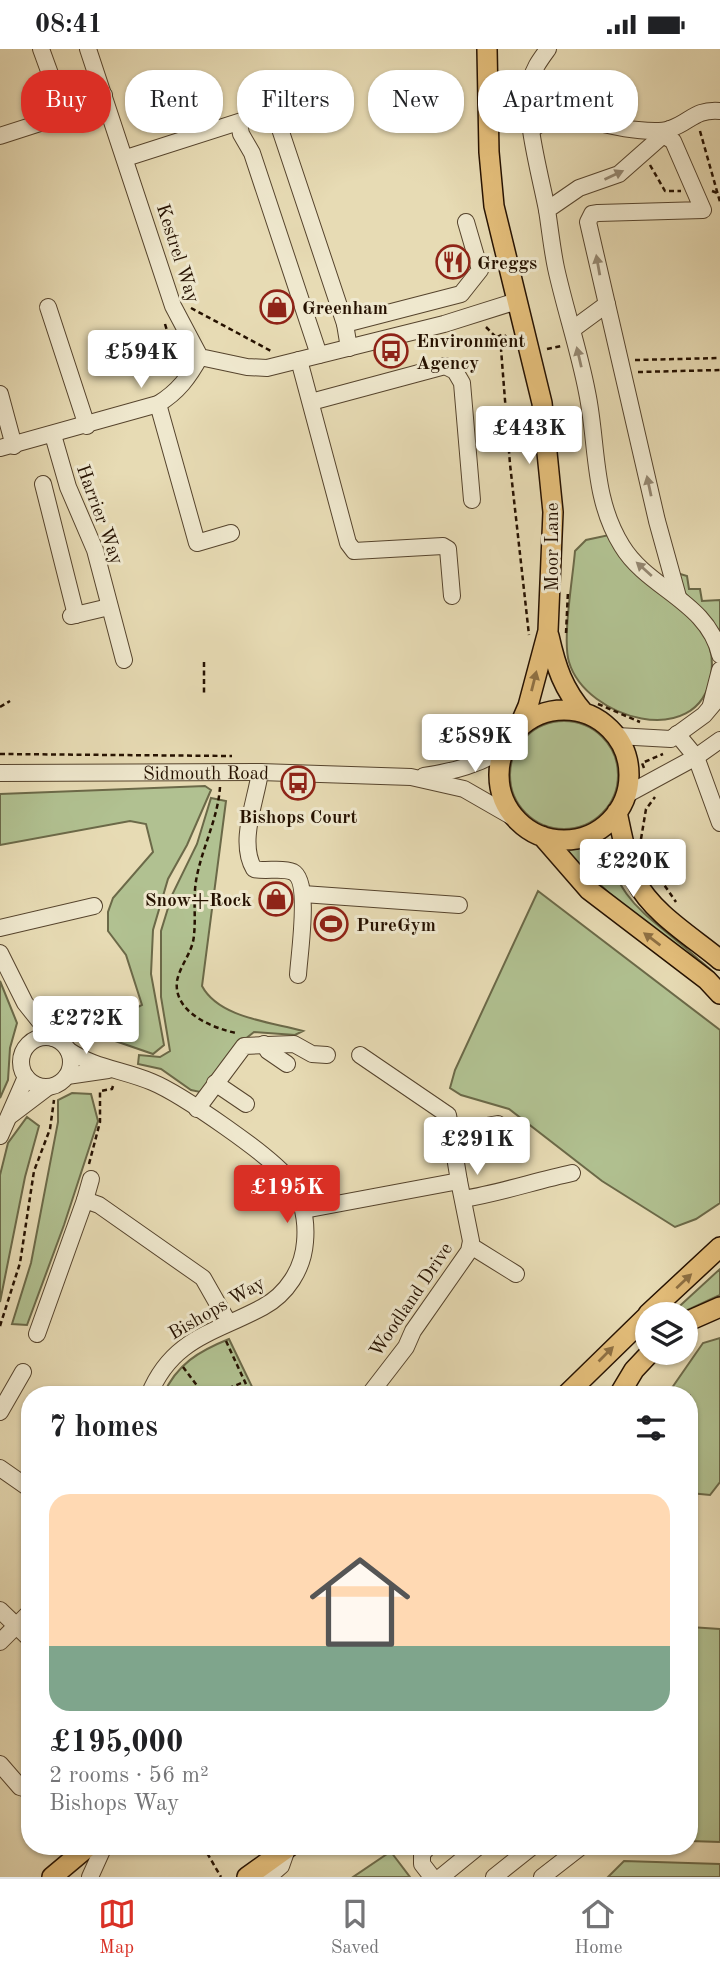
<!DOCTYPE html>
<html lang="en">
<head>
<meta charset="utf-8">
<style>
	:root { --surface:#fff; --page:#f6f6f6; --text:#202124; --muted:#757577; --line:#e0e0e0; --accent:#d93025 }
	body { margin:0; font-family:"Old Standard TT",serif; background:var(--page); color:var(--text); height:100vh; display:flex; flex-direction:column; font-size:26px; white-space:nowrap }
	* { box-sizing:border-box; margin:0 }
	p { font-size:23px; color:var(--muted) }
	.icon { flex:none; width:38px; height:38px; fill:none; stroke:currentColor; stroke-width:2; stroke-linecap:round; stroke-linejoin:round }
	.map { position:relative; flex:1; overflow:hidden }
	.details { position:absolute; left:21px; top:1337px; width:677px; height:469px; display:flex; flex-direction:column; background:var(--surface); border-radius:28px; box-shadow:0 2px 5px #0004 }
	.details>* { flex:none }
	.hud { position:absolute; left:21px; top:21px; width:679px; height:63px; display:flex; gap:14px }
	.buttons { position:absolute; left:635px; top:1253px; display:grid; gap:14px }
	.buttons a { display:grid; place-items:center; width:63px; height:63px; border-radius:50%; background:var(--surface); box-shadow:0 2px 5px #0004; font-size:35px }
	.price { position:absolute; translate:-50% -60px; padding:0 16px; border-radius:7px; background:#fff; color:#222; font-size:23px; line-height:46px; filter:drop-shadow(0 2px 4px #0008) }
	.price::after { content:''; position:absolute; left:50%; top:42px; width:21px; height:16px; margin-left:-10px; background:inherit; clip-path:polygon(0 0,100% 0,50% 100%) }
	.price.on { background:var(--accent); color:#fff }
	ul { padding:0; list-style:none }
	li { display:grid; align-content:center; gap:14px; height:371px; padding:0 28px }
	li span { display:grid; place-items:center; height:217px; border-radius:21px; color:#555 }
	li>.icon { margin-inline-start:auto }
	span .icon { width:126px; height:126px; fill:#fffc; stroke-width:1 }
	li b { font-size:30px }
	h2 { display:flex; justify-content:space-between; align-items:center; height:84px; padding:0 28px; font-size:30px }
	.chip { padding:0 24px; border-radius:28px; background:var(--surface); box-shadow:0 2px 5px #0004; font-size:24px; line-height:63px }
	.chip.on { background:var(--accent); color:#fff }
	.status { display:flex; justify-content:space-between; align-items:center; height:49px; padding:0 35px; background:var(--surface); direction:ltr }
	.status svg { height:19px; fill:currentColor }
	.dock { display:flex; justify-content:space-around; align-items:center; height:98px; border-top:2px solid var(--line); background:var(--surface); font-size:19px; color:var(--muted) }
	.dock a { display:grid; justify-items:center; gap:4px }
	.dock .on { color:var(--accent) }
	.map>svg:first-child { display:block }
	.green { fill:#b1c191; stroke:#6b6948; stroke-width:2 }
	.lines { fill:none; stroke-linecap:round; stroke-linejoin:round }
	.minor-casing { stroke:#56442d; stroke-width:18 }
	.major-casing { stroke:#251100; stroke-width:22 }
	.path { stroke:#251100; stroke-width:2.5; stroke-dasharray:5 3.5; stroke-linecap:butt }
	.minor { stroke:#efe8ce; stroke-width:16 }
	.major { stroke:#e4be7a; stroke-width:19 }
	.oneway { fill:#948771 }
	.oneway2 { fill:#8e7043 }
	.labels { text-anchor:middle; stroke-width:6; stroke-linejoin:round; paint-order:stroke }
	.street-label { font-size:19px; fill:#251100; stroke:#efe8ce }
	.poi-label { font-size:19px; font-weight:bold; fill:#251100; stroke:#efe8ce; text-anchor:start }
</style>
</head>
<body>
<div class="status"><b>08:41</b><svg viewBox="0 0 49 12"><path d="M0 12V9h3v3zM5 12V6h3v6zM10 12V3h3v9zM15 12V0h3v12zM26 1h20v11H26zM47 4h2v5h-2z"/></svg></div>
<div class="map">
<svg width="720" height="1828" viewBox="0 0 720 1828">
	<rect width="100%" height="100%" fill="#e7dbb4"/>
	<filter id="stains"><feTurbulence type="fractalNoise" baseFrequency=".00286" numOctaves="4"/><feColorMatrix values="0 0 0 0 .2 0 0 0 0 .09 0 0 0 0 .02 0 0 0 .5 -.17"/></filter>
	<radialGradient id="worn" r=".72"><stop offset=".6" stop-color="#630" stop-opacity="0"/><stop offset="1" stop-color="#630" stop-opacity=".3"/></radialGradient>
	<path class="green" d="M 609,486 C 637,515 684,553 704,586 C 712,598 713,613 711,627 C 698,702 586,670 569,613 C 562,590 573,528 575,502 L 586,491 Z
		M 677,524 L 687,527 L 689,540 L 700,540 L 702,552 L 720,551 L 720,586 L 706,564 L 681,541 Z
		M510 726a54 54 0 1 1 108 0a54 54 0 1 1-108 0Z
		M 205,737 L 211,741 L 187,796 L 168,830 L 153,881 L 151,925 L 164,996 L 153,1005 L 72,977 L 60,968 L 124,965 L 142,956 L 126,906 L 108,882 L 108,863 L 113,849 L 153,803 L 146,775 L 130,772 L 0,796 L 0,745 Z
		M 211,749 L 226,752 L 202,937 C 219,969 271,973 303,982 L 295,986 L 254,983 L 234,999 L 200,1043 L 191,1041 L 161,1020 L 138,1015 L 139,1006 L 160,1008 L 170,1002 L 161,948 L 161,882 L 172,846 L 197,795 Z
		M 603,783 C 617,858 647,863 698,910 C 705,916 717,924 720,933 L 639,873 L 560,797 L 587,793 Z
		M 538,842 L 720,981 L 720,1154 L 696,1170 L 675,1178 L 602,1132 L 509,1060 L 461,1046 L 450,1039 L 455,1021 Z
		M 0,932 L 17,974 L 10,999 L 8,1031 L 0,1049 Z
		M 72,1044 L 91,1045 L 98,1072 L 64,1176 L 27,1276 L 12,1275 L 31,1214 L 58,1073 L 58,1051 Z
		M 27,1068 L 39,1077 L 25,1128 L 0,1253 L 0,1126 L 8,1094 Z
		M 720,1220 L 720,1246 L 679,1265 L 671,1265 Z
		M 720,1289 L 720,1433 L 710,1446 L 690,1444 L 690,1346 L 667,1346 L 703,1294 Z
		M 229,1290 L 256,1346 L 163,1346 C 177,1315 199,1302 229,1290 Z
		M 690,1578 L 720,1580 L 720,1793 L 690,1792 Z
		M 391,1803 L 410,1828 L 353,1828 L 390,1803 Z
		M 624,1812 L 720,1815 L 720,1828 L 608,1828 Z"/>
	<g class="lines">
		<defs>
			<g id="minor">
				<path d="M 41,0 L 65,66"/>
				<path d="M 88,0 L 173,257 L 200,308 L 247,318 L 267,319 L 444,275 L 517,252"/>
				<path d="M 274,62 L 345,275"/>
				<path d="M 239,74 L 241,85 L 252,104 L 319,306"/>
				<path d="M 532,80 C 562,57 604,79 638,81 C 647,82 662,83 670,80 C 691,73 694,60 720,62"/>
				<path d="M 670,80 L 619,125 L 579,139 L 547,161 C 550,180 552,200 556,219 C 565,260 579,301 587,343 C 598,396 592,449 622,497 C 648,540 708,553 720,606"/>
				<path d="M 663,86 L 673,92 L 703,161 L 598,164 L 592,165 L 588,173 L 657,472 L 678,548"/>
				<path d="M 0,87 L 65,66 L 104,46"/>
				<path d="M 126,109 L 307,51 L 321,43 L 323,31"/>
				<path d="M 547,161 C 541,129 523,65 530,34 C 533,20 540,11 548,0"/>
				<path d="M 48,258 L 87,377"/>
				<path d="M 573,280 L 607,255"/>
				<path d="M 349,299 L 345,275 L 461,245 L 480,221 L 466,173"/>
				<path d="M 299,311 L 348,494 L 354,502 L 443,497 L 448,500 L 452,547"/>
				<path d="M 0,345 L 14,397"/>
				<path d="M 311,353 L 445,317 L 455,322 L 462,334 L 472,451"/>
				<path d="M 158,355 L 197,494 L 231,484"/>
				<path d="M 53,386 L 68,438 L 95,501 L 124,611"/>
				<path d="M 0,399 L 158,355 C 178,343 189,328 200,308"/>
				<path d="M 43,435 L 76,566"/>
				<path d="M 71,567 L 109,558"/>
				<path d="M 711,656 L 720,621"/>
				<path d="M 677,685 L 696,708 L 720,774"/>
				<path d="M 617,687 L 671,690 L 704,666 L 720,647"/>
				<path d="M 260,723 C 256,752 238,793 254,820 C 266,823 282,818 293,823 C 311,832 299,906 298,926"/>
				<path id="s1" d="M 0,724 L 260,723 L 411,728 L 464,740 L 518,771"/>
				<path d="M 424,727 C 455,722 479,716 505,699"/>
				<path d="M 626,746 L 696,708 L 720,691"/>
				<path d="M 303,845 L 459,856"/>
				<path d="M 0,879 L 94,857"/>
				<path d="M 0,904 L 25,954 L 53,989"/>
				<circle cx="46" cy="1013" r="25"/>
				<path d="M 264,995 L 268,1002 L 287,1015"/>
				<path d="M 68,1001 C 94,1019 124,1021 152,1033 C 181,1045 273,1108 290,1132 C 303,1151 307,1171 305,1193 C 303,1220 287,1245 263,1258 C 215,1284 172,1289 149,1346"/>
				<path d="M 67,1027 L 108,1021"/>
				<path d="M 215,1034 L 246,1055"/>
				<path d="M 197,1060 L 244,997 L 294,995 L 312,1005 L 327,1006"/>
				<path d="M 11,1066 L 48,1038"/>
				<path d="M 452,1083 L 498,1075"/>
				<path d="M 0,1087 L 26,1028"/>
				<path d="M 463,1150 C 500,1144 535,1132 572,1124"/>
				<path d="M 85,1151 L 91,1130"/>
				<path d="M 304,1161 L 459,1132 L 448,1066 L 360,1006"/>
				<path d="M 471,1197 L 516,1225"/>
				<path d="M 37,1285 L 85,1151 L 99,1156 L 203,1229 L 228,1273"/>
				<path d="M 369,1346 L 406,1298 L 413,1282 L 469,1202 L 471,1192 L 459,1132"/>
				<path d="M 0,1363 L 23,1323"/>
				<path d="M 0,1419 L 30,1440"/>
				<path d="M 0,1561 L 30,1590"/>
				<path d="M 0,1593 L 30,1563"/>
				<path d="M 0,1715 L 20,1738 L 30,1741"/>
				<path d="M 429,1797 L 422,1805 L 422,1815 L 432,1828"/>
				<path d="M 90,1828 L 104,1797"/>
				<path d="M 268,1828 L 281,1817 L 287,1800"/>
				<path d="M 441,1828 L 479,1797"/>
				<path d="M 494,1828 L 533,1797"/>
				<path d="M 542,1828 L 582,1797"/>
			</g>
			<path id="major" d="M 487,0 L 489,103 L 494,157 L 542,354 L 553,463 L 548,582 L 528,657 L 518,680
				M 549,587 C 556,618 563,640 584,664
				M499 726a65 65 0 1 1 130 0a65 65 0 1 1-130 0Z
				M 617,763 C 622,786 626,810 636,832 C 652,864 694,889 720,911
				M 542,787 L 589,841 L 707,931 L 720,945
				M 648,1265 L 720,1198
				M 686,1273 L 720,1258
				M 566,1346 L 648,1266
				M 619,1346 L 634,1321 L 650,1304
				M 52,1828 L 89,1797
				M 247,1828 L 290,1797"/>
		</defs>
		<use href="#minor" class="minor-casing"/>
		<use href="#major" class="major-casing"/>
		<path class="path" d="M 504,57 L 515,66
			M 700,82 L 720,153
			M 650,116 L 665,142 L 681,142
			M 712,142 L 720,145
			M 191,259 L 271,302
			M 165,275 L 176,311 L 170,325
			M 486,278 L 499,291 L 501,300 L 510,415 L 529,586
			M 497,288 L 503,285 L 509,290
			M 547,300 L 561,297
			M 635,311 L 720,309
			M 638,323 L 720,321
			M 566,584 L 568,542
			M 204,613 L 204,644
			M 598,655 L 640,673
			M 0,658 L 10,652
			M 493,688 L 501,676
			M 0,705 L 232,707
			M 644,719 L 642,714 L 663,705
			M 220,738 C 218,770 201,801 196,832 C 193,851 196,868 194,886 C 193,903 180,916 177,932 C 173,963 212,979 236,984
			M 641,790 L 646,760 L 655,748
			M 644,800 L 649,814 L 676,853
			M 89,1115 L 100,1073 L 100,1042 L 112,1040 L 113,1037
			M 0,1277 L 20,1214 L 34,1122 L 50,1080 L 54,1051
			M 226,1292 L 251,1346
			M 183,1318 L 204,1346
			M 203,1341 L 229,1339 L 244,1333
			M 22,1603 L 30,1610
			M 203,1797 L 221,1828"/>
		<use href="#minor" class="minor"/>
		<use href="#major" class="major"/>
	</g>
	<defs><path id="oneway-solid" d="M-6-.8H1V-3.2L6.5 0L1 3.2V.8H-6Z" transform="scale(1.75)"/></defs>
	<g class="oneway">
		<use href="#oneway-solid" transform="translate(614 126) rotate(-25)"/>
		<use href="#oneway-solid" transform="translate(598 216) rotate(-100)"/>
		<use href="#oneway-solid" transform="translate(579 308) rotate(-103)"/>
		<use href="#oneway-solid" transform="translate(649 437) rotate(-102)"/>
		<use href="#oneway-solid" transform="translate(644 520) rotate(-138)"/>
	</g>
	<g class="oneway2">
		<use href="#oneway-solid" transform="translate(534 632) rotate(-76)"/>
		<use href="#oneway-solid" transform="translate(652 890) rotate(-143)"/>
		<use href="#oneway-solid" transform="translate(684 1232) rotate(-43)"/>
		<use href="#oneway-solid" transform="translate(606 1305) rotate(-45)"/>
	</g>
	<defs>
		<symbol id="restaurant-ring" viewBox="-11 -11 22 22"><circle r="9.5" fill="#efe8ce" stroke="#8f2418" stroke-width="1.5"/><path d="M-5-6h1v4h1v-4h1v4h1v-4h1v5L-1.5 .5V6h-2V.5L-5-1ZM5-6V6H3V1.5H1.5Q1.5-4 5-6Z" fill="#8f2418"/></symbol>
		<symbol id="shop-ring" viewBox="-11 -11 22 22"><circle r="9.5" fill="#efe8ce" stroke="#8f2418" stroke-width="1.5"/><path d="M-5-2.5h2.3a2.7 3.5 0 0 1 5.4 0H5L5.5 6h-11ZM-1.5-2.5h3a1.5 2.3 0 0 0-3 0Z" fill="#8f2418"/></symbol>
		<symbol id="bus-ring" viewBox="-11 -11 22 22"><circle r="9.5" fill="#efe8ce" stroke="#8f2418" stroke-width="1.5"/><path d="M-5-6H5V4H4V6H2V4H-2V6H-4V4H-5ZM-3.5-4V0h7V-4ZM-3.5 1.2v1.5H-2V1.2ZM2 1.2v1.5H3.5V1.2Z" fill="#8f2418"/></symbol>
		<symbol id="stadium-ring" viewBox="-11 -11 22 22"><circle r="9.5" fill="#efe8ce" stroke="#8f2418" stroke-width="1.5"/><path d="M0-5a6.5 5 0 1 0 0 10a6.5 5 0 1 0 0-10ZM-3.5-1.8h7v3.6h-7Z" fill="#8f2418"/></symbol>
	</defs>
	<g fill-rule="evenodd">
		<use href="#restaurant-ring" x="434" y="194" width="38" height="38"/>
		<use href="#shop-ring" x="258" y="239" width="38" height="38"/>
		<use href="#bus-ring" x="372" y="283" width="38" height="38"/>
		<use href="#bus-ring" x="279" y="715" width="38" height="38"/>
		<use href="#shop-ring" x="257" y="831" width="38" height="38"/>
		<use href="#stadium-ring" x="312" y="856" width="38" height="38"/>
	</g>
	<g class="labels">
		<g class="street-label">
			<text transform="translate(179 204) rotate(72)" y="7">Kestrel Way</text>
			<text transform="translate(101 465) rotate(70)" y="7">Harrier Way</text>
			<text transform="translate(551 498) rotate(-90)" y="7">Moor Lane</text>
			<text dy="7" stroke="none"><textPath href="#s1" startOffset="206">Sidmouth Road</textPath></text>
			<text transform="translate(410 1250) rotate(-56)" y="7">Woodland Drive</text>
			<text transform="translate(216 1258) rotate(-30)" y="7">Bishops Way</text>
		</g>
		<g class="poi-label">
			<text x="477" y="220">Greggs</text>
			<text x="302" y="265">Greenham</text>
			<text x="416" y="298">Environment<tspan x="416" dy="22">Agency</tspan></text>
			<text x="298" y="774" text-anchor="middle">Bishops Court</text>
			<text x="252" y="857" text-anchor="end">Snow+Rock</text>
			<text x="356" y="882">PureGym</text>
		</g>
	</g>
	<rect width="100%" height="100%" filter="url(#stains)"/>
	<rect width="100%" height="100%" fill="url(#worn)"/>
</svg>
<div class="buttons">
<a><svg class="icon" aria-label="layers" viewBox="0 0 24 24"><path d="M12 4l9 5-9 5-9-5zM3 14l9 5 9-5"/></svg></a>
</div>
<b class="price" style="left:141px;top:341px">£594K</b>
<b class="price" style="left:529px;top:417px">£443K</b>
<b class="price" style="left:475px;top:725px">£589K</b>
<b class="price" style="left:633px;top:850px">£220K</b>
<b class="price" style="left:86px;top:1007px">£272K</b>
<b class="price" style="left:477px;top:1128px">£291K</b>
<b class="price on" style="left:287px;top:1176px">£195K</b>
<div class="hud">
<a class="chip on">Buy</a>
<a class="chip">Rent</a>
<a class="chip">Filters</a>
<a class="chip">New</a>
<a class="chip">Apartment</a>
</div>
<section class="details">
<h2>7 homes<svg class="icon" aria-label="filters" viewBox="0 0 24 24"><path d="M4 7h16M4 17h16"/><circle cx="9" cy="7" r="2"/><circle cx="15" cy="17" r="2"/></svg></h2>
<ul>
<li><span style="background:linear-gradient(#ffd9b3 70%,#7fa58c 0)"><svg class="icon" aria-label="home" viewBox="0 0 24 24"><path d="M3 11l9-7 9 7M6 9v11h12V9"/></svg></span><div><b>£195,000</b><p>2 rooms · 56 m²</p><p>Bishops Way</p></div></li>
</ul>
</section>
</div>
<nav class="dock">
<a class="on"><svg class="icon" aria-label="map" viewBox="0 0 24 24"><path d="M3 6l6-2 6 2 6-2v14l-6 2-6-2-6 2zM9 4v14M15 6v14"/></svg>Map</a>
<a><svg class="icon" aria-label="saved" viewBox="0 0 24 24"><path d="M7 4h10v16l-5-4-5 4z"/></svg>Saved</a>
<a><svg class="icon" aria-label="home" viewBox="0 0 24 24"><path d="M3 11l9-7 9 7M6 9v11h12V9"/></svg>Home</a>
</nav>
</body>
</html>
